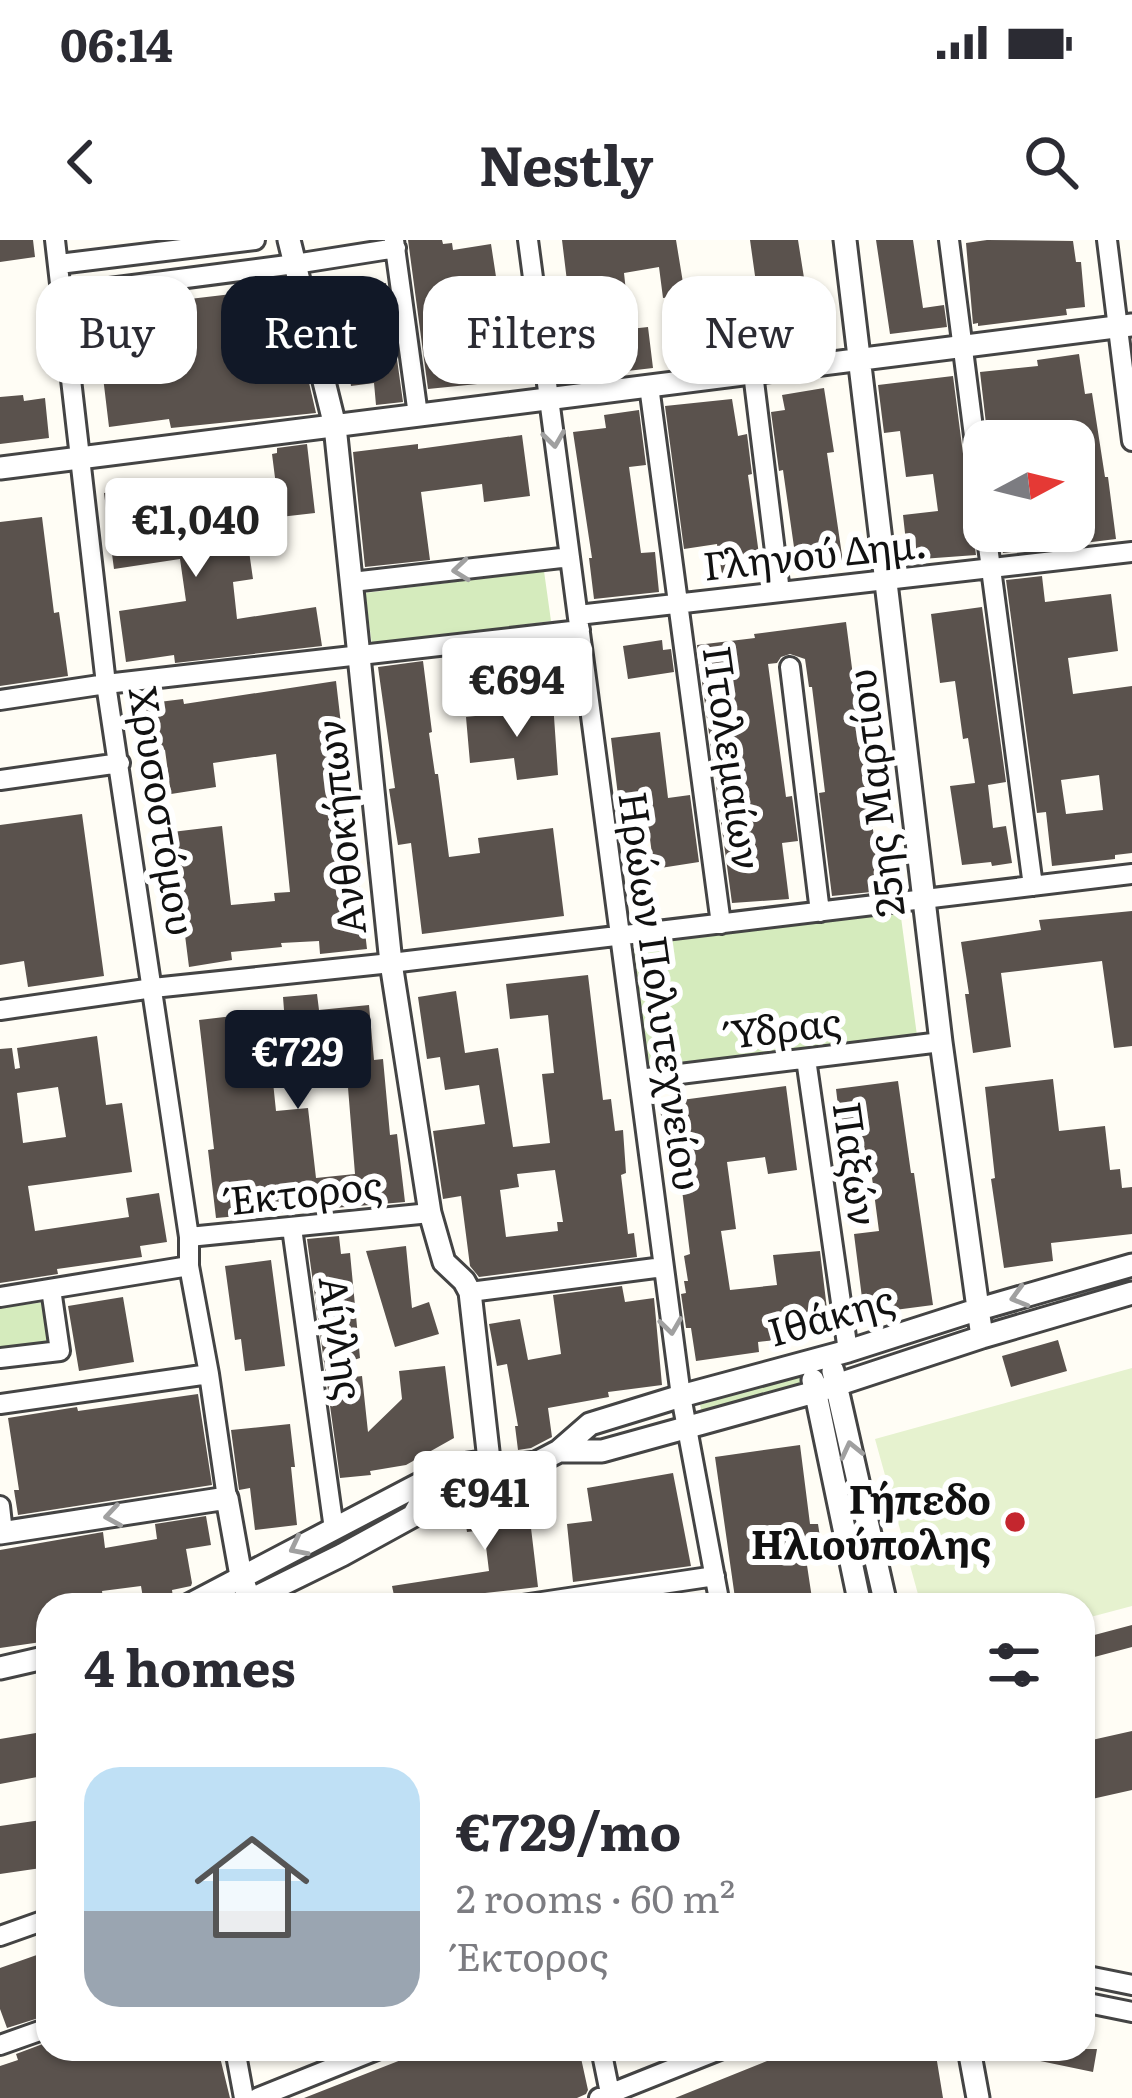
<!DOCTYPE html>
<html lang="en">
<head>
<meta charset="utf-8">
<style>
	:root { --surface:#fff; --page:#f7f7f7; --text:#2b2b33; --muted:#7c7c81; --accent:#111827 }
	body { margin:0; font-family:Literata,serif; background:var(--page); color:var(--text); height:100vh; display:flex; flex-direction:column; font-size:45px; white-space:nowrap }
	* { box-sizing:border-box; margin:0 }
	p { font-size:39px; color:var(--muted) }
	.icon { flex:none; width:66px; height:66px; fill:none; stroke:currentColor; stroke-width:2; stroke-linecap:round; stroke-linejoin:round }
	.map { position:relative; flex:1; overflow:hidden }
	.side { position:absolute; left:36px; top:1353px; width:1059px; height:468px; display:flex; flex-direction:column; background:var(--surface); border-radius:36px; box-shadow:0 3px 9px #0004 }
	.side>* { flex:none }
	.hud { position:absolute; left:36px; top:36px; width:1062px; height:108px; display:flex; gap:24px }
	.needle { width:78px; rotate:83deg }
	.fabs { position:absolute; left:963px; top:180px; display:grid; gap:24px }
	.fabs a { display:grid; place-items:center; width:132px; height:132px; border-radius:24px; background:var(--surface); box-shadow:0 3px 9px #0004; font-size:60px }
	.price { position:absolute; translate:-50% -102px; padding:0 27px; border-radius:12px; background:#fff; color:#222; font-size:39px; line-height:78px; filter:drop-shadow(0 3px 6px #0008) }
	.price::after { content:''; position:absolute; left:50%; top:72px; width:36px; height:27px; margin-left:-18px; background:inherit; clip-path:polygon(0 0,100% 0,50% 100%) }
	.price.current { background:var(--accent); color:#fff }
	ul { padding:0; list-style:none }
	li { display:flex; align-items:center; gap:36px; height:300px; padding:0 48px }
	li span { display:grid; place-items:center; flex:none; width:336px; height:240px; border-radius:36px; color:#555 }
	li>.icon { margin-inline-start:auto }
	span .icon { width:144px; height:144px; fill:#fffc; stroke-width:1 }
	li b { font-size:51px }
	h2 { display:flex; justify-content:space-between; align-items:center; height:144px; padding:0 48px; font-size:51px }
	.tag { padding:0 42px; border-radius:36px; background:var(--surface); box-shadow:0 3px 9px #0004; font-size:42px; line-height:108px }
	.tag.current { background:var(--accent); color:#fff }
	.status { display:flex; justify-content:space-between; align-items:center; height:84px; padding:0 60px; background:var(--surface); direction:ltr }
	.status svg { height:33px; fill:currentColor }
	header { display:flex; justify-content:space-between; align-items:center; height:156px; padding:0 48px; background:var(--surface); font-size:54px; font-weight:700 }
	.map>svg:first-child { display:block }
	.green { fill:#d5ebbd }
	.pitch { fill:#e6f2cf }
	.building { fill:#5a524d; fill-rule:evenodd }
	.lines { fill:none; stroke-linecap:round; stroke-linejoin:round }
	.minor-casing { stroke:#444; stroke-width:24 }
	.tertiary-casing { stroke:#444; stroke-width:27 }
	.minor { stroke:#fff; stroke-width:18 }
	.tertiary { stroke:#fff; stroke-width:21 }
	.oneway { stroke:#a0a0a0 }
	.poi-dot { fill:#c4262e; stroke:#fff; stroke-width:4.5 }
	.labels { text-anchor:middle; stroke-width:12; stroke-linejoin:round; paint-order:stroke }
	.street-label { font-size:39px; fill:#111; stroke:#fff }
	.poi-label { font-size:39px; font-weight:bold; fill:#111; stroke:#fff; text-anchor:end }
</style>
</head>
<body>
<div class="status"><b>06:14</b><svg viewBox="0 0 49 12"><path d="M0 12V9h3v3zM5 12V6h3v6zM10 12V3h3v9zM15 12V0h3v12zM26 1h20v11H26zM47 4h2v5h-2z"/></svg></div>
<header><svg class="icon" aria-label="back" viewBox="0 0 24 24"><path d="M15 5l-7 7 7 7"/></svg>Nestly<svg class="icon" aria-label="search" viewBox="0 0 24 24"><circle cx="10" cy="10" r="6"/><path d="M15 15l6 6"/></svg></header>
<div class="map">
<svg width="1132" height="1858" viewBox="0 0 1132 1858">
	<rect width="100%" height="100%" fill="#fffdf5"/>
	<path class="green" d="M 544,331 L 551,381 L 372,405 L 365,353 Z
		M 900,670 L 918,803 L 789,823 L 648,828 L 629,706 Z
		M 45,1062 L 50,1103 L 0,1110 L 0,1068 Z
		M 801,1132 L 805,1148 L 704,1179 L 700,1165 Z"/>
	<path class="pitch" d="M 1132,1128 L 1132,1366 L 1083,1379 L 1083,1365 L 921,1365 L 875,1199 Z"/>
	<path class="building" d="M 0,0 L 33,0 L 35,17 L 0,22 Z
		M 408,0 L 442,0 L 443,4 L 452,3 L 453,10 L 491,4 L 506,102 L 501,103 L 507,141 L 428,149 Z
		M 562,0 L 676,0 L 685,55 L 663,58 L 659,27 L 624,33 L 630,89 L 648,87 L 653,128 L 593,135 L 588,130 L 580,65 L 570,66 Z
		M 750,0 L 798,0 L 811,82 L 769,87 L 772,107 L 702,116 L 695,57 L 757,50 Z
		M 876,0 L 913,0 L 923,68 L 944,65 L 947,87 L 890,94 Z
		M 987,0 L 1073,1 L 1076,22 L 1081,22 L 1085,67 L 1066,69 L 1067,75 L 978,86 L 978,83 L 973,84 L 966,3 Z
		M 386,43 L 390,71 L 375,73 L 381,114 L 396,112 L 403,162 L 376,165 L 374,143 L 351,146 L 348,124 L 335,125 L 317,52 Z
		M 232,54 L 234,69 L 264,65 L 272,129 L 278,128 L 279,137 L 307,134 L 316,173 L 171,188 L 169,179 L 109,187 L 98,95 L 167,86 L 164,62 Z
		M 1079,114 L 1085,154 L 1092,153 L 1105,237 L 1108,237 L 1116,299 L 1003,313 L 1000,291 L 1074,291 L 1074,201 L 988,201 L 980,132 L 1038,126 L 1037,120 Z
		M 953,136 L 976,315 L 908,320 L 903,275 L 938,271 L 933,234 L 906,237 L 900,191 L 884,193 L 878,145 Z
		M 824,148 L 834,212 L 827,213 L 843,322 L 797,328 L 783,230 L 779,231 L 771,172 L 785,170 L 782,155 Z
		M 23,155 L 24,161 L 45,158 L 49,198 L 0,204 L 0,157 Z
		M 732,159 L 738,196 L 747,194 L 752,234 L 748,235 L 761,329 L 722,334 L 717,304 L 684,309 L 665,166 Z
		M 639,170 L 646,225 L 629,227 L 641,313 L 655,312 L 659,352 L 594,359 L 589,318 L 592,318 L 573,192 L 606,188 L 604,175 Z
		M 522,195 L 530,256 L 484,262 L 482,244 L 421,252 L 430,320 L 365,327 L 353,212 L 418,204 L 418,209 Z
		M 307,204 L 315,273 L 280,277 L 272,214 L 277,213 L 277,208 Z
		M 164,244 L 167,265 L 241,255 L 253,339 L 233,342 L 237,379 L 316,367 L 322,406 L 175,423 L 174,415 L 126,422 L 119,371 L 186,361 L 180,319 L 114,329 L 104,253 Z
		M 42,277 L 54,373 L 59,372 L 68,436 L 0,446 L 0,282 Z
		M 1042,336 L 1045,362 L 1111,354 L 1118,411 L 1068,418 L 1073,454 L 1132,446 L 1132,613 L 1115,615 L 1115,619 L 1052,626 L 1046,572 L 1037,573 L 1006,340 ZM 1099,535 L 1103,570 L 1066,574 L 1061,540 Z
		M 982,367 L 1006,542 L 988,545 L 993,588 L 1006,586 L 1012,623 L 992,626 L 991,622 L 962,625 L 950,546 L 975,543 L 968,498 L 963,499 L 955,441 L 940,443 L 931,374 Z
		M 846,382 L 881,651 L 832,656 L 819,553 L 825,552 L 812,447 L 809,447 L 805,419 L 790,414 L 781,417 L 777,423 L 768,424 L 786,557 L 792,556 L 798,601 L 782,603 L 789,659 L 732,663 L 697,405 L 755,398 L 754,394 Z
		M 662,400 L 663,410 L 671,409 L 674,432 L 628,439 L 623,406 Z
		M 423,421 L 432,492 L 429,493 L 435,534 L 438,534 L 449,617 L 480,613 L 478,598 L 553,588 L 564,676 L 422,694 L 411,603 L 398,605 L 389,549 L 395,548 L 378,427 Z
		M 336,441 L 367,709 L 320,714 L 319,701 L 281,703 L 282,707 L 231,712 L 232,720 L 189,727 L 172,592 L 222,586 L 231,665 L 275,661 L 274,653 L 290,652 L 276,514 L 213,523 L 216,547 L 171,554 L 165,510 L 152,512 L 146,467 L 159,466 L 159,462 L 183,459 L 184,464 Z
		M 553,462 L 558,535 L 517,540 L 514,518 L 470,523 L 466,477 L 522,471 L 521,465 Z
		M 660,492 L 668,558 L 690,555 L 699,622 L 654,629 L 646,569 L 620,572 L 611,498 Z
		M 82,574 L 104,736 L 28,747 L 24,721 L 0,725 L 0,585 Z
		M 1132,671 L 1132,806 L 1114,808 L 1102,721 L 1001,733 L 1011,807 L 973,813 L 965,754 L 969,754 L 961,702 L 1041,690 L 1039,680 Z
		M 588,735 L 603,860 L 611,859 L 615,891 L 623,890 L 626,933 L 621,935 L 628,994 L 634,993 L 637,1017 L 479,1037 L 470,1026 L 461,956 L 443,959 L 433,891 L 485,884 L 479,845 L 445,850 L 440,817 L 427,819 L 418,757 L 456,751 L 465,813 L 498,808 L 513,907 L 550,903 L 542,834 L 554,833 L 548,775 L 510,779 L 506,744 ZM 555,930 L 563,982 L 557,982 L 558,991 L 506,997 L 500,950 L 519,947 L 517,934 Z
		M 317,754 L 319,770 L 369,765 L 374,820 L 383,819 L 390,895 L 397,894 L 405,962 L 216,978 L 208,910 L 214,909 L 199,780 L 284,770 L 283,757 ZM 323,808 L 324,825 L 346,823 L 355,934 L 316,938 L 308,868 L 276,871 L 270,813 Z
		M 97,796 L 106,865 L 122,863 L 132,932 L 28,946 L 35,991 L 129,977 L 126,958 L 159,953 L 167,1002 L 140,1006 L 142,1017 L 57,1029 L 58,1034 L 0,1043 L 0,809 L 12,808 L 15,829 L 20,828 L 17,808 ZM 58,847 L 66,897 L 23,903 L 17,853 Z
		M 1053,839 L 1059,891 L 1105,886 L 1110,930 L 1120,929 L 1122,948 L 1132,947 L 1132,994 L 1051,1003 L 1053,1021 L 1004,1028 L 991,939 L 995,938 L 985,847 Z
		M 898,841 L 911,933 L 914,933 L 933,1065 L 864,1074 L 854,994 L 879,991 L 871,930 L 846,933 L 836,849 Z
		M 786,846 L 797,930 L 768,934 L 765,917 L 727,922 L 736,989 L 721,991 L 730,1050 L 777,1045 L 773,1015 L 820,1011 L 829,1086 L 803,1089 L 804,1097 L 758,1102 L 759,1112 L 696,1121 L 691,1088 L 686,1088 L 681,1054 L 686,1053 L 684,1041 L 688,1041 L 684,1016 L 690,1014 L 681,942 L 672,943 L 659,863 Z
		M 339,996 L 341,1014 L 350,1013 L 360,1118 L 335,1126 L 338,1139 L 362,1136 L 368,1192 L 402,1159 L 399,1131 L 445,1126 L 454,1198 L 406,1225 L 370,1231 L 371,1235 L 340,1238 L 307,999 Z
		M 406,1006 L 412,1068 L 429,1062 L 439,1094 L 395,1107 L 366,1011 Z
		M 271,1020 L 285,1126 L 245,1131 L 241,1099 L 235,1100 L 225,1026 Z
		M 622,1046 L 625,1062 L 654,1058 L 662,1145 L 608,1152 L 609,1157 L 548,1168 L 552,1197 L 531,1208 L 518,1210 L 515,1186 L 518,1186 L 507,1124 L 497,1126 L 489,1084 L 520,1079 L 528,1120 L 561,1114 L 553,1055 Z
		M 123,1057 L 134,1122 L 79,1131 L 68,1066 Z
		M 1058,1100 L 1067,1131 L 1011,1147 L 1002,1116 Z
		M 198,1154 L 212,1245 L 18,1275 L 14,1250 L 19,1250 L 8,1178 L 77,1167 L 78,1171 Z
		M 290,1184 L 295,1227 L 291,1227 L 297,1285 L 255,1290 L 250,1248 L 239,1250 L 231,1190 Z
		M 800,1205 L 810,1284 L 818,1284 L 822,1310 L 805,1312 L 813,1365 L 736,1365 L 715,1217 Z
		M 673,1233 L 691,1326 L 573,1342 L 567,1284 L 592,1281 L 587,1248 Z
		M 521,1245 L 527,1288 L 531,1288 L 538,1347 L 467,1355 L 468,1365 L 396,1365 L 392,1346 L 489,1331 L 484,1290 L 467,1292 L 461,1253 Z
		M 206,1276 L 211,1305 L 186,1309 L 192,1343 L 191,1346 L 172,1350 L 174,1365 L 156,1365 L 154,1356 L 143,1358 L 141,1346 L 102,1351 L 104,1365 L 48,1365 L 48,1401 L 0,1408 L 0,1310 L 103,1292 L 105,1308 L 157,1299 L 155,1284 Z
		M 1132,1385 L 1132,1407 L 1083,1420 L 1083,1398 Z
		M 48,1491 L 48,1535 L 0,1544 L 0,1499 Z
		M 1132,1491 L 1132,1550 L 1083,1561 L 1083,1502 Z
		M 48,1579 L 48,1627 L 0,1634 L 0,1586 Z
		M 48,1711 L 48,1775 L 7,1788 L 0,1769 L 0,1728 Z
		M 48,1802 L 48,1809 L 218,1809 L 230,1858 L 0,1858 L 0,1826 L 18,1820 L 16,1814 Z
		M 429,1809 L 579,1809 L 588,1850 L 586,1854 L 577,1858 L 304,1858 Z
		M 797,1809 L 935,1809 L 943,1858 L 675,1858 Z
		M 1022,1809 L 1097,1809 L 1093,1832 L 1021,1817 Z"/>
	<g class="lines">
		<defs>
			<path id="minor" d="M 55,0 L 106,444 L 189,997 L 189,1026 L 209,1134 L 227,1258
				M 394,0 L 418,175
				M 528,0 L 681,1156 L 720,1365
				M 949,0 L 984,274
				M 1107,0 L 1132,201
				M 59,24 L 255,0
				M 63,54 L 295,24 L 396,8
				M 753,133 L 780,352
				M 649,146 L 721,684
				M 986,291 L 1033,646
				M 352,342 L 570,317
				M 578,375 L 1132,312
				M 790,427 L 820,672
				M 0,460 L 106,444 L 580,390
				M 0,540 L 120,523
				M 0,770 L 153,748 L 391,723 L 1132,634
				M 806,819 L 848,1111
				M 639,839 L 941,802
				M 292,988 L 334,1289
				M 189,997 L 430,973
				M 470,1052 L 663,1027
				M 0,1057 L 189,1026
				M 0,1118 L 60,1111 L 51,1049
				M 0,1164 L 209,1134
				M 0,1266 L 3,1293
				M 522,1365 L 715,1336
				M 0,1696 L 48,1679
				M 1083,1735 L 1132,1745
				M 1083,1762 L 1132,1772
				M 0,1805 L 48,1788
				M 235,1809 L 244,1858
				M 601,1809 L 611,1858
				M 257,1858 L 379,1809
				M 599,1858 L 722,1809"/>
			<path id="tertiary" d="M 289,0 L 335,186 L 391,723 L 430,973 L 444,1022 L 464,1041 L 470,1052 L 490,1229
				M 845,0 L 941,802 L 982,1097
				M 0,228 L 1132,85
				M 833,1131 L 886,1365
				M 813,1140 L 860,1365
				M 559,1211 L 602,1211 L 815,1152 L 982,1097 L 1132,1053
				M 0,1293 L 227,1258 L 241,1336 L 250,1360
				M 189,1365 L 454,1226 L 475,1223 L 490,1229 L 536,1223 L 559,1211 L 590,1184 L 681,1156 L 848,1111 L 976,1070 L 1132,1025
				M 240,1365 L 342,1315 L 413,1276 L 438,1232
				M 0,1428 L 48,1417
				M 969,1809 L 978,1858"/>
		</defs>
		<use href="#minor" class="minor-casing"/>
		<use href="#tertiary" class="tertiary-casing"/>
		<use href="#minor" class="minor"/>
		<use href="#tertiary" class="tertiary"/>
	</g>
	<defs><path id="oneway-chevron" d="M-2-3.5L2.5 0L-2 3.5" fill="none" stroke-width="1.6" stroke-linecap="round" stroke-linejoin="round" transform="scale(3)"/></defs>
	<g class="oneway">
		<use href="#oneway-chevron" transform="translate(554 199) rotate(82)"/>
		<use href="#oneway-chevron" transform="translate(461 330) rotate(174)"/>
		<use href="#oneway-chevron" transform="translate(1019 1057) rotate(164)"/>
		<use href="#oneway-chevron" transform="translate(671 1086) rotate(82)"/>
		<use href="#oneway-chevron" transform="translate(851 1210) rotate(-103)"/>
		<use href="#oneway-chevron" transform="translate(113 1276) rotate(171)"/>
		<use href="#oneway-chevron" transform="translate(298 1307) rotate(153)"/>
	</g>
	<circle class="poi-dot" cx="1015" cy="1282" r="12"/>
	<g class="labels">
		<g class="street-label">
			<text transform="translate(815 315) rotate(-6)" y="14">Γληνού Δημ.</text>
			<text transform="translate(732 518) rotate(82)" y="14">Πτολεμαίων</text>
			<text transform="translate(876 553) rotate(-97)" y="14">25ης Μαρτίου</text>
			<text transform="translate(162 571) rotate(81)" y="14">Χρυσοστόμου</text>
			<text transform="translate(341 587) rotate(-96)" y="14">Ανθοκήπων</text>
			<text transform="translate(660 751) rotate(82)" y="14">Ηρώων Πολυτεχνείου</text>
			<text transform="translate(786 788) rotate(-7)" y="14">Ύδρας</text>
			<text transform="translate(855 924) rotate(82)" y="14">Παξών</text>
			<text transform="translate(306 953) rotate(-6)" y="14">Έκτορος</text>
			<text transform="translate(831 1076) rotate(-16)" y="14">Ιθάκης</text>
			<text transform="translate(341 1098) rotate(82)" y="14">Αίγλης</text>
		</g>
		<g class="poi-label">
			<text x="991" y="1274">Γήπεδο<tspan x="991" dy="45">Ηλιούπολης</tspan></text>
		</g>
	</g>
</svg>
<div class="fabs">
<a><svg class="needle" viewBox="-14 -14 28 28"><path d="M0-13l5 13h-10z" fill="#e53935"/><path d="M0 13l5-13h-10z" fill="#7c7c81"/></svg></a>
</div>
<b class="price" style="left:196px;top:340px">€1,040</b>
<b class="price" style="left:517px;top:500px">€694</b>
<b class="price current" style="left:298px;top:872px">€729</b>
<b class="price" style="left:485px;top:1313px">€941</b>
<div class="hud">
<a class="tag">Buy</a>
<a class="tag current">Rent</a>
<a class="tag">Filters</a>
<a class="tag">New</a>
</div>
<section class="side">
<h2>4 homes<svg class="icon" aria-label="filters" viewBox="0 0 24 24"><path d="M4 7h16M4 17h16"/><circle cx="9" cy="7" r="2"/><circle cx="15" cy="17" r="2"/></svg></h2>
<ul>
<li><span style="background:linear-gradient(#bfe0f5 60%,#9aa5b1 0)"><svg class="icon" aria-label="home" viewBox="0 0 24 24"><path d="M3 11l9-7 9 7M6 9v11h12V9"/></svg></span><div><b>€729/mo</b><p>2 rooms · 60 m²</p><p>Έκτορος</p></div></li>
</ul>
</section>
</div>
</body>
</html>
